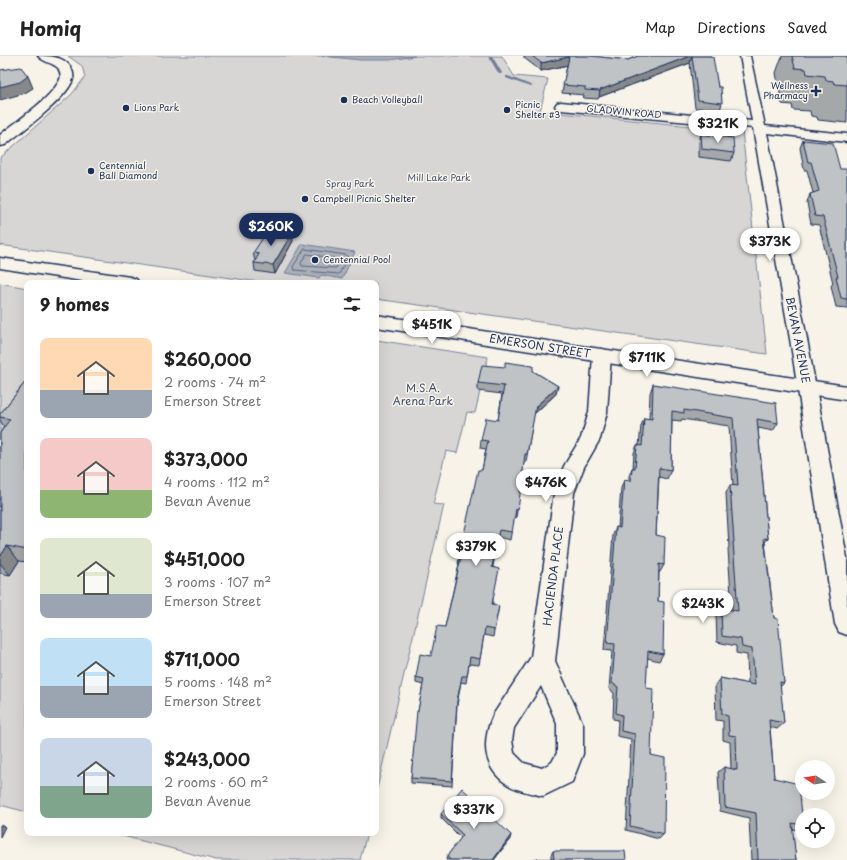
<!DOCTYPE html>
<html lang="en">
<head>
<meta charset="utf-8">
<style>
	:root { --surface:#fff; --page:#f2f2f2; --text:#222; --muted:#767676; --line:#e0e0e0; --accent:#1b2f5e }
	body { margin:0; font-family:"Playpen Sans",sans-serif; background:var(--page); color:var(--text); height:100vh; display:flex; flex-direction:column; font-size:15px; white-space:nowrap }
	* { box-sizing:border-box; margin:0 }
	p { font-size:13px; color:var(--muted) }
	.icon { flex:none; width:22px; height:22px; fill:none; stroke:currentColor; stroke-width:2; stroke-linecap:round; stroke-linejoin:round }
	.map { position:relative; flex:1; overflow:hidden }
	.sheet { position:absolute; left:24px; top:224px; width:355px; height:556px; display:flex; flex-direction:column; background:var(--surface); border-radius:8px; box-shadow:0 4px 16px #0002 }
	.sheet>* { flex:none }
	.needle { width:26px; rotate:282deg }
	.controls { position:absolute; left:795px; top:704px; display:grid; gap:8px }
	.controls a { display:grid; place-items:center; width:40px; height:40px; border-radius:50%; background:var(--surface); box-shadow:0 4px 16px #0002; font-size:20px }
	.price { position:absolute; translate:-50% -34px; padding:0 9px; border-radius:14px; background:#fff; color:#222; font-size:13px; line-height:26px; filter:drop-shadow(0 1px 2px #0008) }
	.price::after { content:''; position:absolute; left:50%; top:24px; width:12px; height:9px; margin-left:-6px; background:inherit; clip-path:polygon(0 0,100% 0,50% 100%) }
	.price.selected { background:var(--accent); color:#fff }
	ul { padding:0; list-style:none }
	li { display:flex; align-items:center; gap:12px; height:100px; padding:0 16px }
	li span { display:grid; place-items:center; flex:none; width:112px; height:80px; border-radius:8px; color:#555 }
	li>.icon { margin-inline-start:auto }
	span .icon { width:48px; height:48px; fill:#fffc; stroke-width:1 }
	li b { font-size:17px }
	h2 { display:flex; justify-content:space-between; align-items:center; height:48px; padding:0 16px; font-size:17px }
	header { display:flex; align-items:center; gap:24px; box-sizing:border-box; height:56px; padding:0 20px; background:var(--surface); border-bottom:1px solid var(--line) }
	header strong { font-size:19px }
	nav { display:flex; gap:22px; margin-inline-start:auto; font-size:14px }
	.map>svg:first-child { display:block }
	.green { fill:#d7d6d4; stroke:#798299 }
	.water { fill:#acb0b9; stroke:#727c95 }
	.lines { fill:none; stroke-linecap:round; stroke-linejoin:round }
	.shore { stroke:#556382; stroke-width:1 }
	.stream { fill:#727c95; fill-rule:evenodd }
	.minor-casing { stroke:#1b2f5e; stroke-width:3 }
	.major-casing { stroke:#1b2f5e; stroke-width:3 }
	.minor { fill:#f7f3e8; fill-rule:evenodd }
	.major { fill:#f7f3e8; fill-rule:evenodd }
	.wall { fill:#a5a8a9; stroke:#1b2f5e }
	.shaded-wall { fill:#86888a; stroke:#1b2f5e }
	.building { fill:#c0c3c5; stroke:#1b2f5e }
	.poi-dot { fill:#1b2f5e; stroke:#f7f3e8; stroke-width:1.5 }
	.labels { text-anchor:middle; stroke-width:3; stroke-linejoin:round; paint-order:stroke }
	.far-poi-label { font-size:9px; fill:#1b2f5e; stroke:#f7f3e8; text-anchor:start }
	.far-street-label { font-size:9px; fill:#1b2f5e; stroke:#f7f3e8 }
	.far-park-label { font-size:9px; fill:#415076; stroke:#f7f3e8 }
	.street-label { font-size:11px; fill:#1b2f5e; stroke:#f7f3e8 }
	.park-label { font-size:11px; fill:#415076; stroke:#f7f3e8 }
</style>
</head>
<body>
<header>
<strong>Homiq</strong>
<nav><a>Map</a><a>Directions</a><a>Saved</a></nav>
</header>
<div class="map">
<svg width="847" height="804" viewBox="0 0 847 804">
	<rect width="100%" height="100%" fill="#f7f3e8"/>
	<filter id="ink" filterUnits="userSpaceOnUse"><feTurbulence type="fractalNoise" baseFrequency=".025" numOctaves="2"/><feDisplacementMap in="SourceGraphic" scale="8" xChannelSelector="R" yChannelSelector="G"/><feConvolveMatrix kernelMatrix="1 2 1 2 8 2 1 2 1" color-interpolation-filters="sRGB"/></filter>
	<g filter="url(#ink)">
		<path class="green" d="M 68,0 L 502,0 L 514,20 L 548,23 L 540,55 L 742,75 L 767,298 L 376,243 L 376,227 L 266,227 L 0,189 L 0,102 L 72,38 L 85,21 L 82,10 Z
			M 0,227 L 27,232 L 27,756 L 0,749 Z
			M 376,284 L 488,301 L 475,357 L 467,356 L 457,397 L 446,395 L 433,448 L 444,449 L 376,737 Z
			M 111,777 L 367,777 L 360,804 L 216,804 Z"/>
		<path class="water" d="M 322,0 L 415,0 L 390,4 L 360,4 Z
			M 302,188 L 355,196 L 342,223 L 321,219 L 319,222 L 285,217 Z"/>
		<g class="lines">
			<path class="shore" d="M 305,193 L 346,199 L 348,201 L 339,218 L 294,214 L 293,211 Z
				M 307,198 L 339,203 L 340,205 L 336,212 L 302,210 L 301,207 Z"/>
			<path class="stream" d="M 488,0 L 492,0 L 502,17 L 501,18 L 499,18 Z
				M 506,20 L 508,20 L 533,30 L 530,31 L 506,22 Z"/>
			<defs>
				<path id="minor" d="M 740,0 L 750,0 L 765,70 L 847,78 L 847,86 L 767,77 L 807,283 L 847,502 L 847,579 L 839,576 L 835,568 L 790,283 L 753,72 L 561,54 L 557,53 L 555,50 L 557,47 L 561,46 L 752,65 Z
					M 602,293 L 608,295 L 611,299 L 607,356 L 600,383 L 584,411 L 574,437 L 555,605 L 583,668 L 583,698 L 572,726 L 543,740 C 532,737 517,735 507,728 C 482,712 482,684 493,659 L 531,601 L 554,437 L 564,410 L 581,382 L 589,356 L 593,299 L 596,295 ZM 541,630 L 557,668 L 557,697 L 552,706 L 542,712 L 524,707 L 514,697 L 512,684 L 514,672 Z"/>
				<path id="major" d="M 38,0 C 50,0 61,0 69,9 C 72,13 74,18 73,23 C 68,42 21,76 5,89 L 0,90 L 0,79 C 17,65 47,45 58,27 C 62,22 61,17 58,12 C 53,7 43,6 38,0 Z
					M 0,202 L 130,221 L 136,223 L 139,227 L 95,227 L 0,212 Z
					M 376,259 L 847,330 L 847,344 L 376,271 Z"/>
			</defs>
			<use href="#minor" class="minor-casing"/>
			<use href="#major" class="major-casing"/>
			<use href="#minor" class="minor"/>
			<use href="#major" class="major"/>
		</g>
		<path class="wall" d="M 524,0 L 591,0 L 628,4 L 638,0 L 711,0 L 718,31 L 722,47 L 720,54 L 695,52 L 690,7 L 599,41 L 598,43 L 583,42 L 584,39 L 562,37 L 567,9 L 541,15 L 524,2 Z
			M 782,0 L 847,0 L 847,67 L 818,64 L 817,61 L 811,60 L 810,55 L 793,54 L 792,49 L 782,48 L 776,17 Z
			M 701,78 L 734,97 L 731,105 L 699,101 L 699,86 Z
			M 803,84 L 847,119 L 847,252 L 836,251 L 831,230 L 833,227 L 819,169 L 811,168 L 807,147 L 810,138 L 813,137 L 807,114 L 804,114 L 800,92 Z
			M 293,185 L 275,218 L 255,215 L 254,207 L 255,205 L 253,197 Z
			M 533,315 L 558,330 L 556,338 L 534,358 L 526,406 L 524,406 L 516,462 L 514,461 L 510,484 L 498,481 L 493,511 L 493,548 L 499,550 L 493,581 L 484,579 L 479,609 L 469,608 L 466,627 L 461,626 L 457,649 L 452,730 L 411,727 L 411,722 L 418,655 L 423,629 L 416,627 L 416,621 L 431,600 L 445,571 L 459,508 L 458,508 L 459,501 L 482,414 L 486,393 L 480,392 L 481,384 L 498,364 L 502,338 L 478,335 L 478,327 Z
			M 27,324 L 27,506 L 19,505 L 10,519 L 0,517 L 0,377 L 4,371 L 0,364 L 0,358 Z
			M 653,328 L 778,367 L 773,375 L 758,372 L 768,483 L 765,486 L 774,562 L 784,627 L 780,631 L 784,667 L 777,673 L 770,671 L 774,722 L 802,759 L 802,770 L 796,774 L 792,773 L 796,804 L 751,804 L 749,762 L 720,755 L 718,716 L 724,711 L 731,713 L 730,686 L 723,684 L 723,665 L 716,664 L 715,629 L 720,622 L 748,628 L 747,599 L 736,597 L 736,590 L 717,586 L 716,559 L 721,552 L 732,554 L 728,493 L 729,491 L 726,437 L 730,429 L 733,430 L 729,370 L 682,363 L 681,365 L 672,364 L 671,414 L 667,423 L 659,421 L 656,479 L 664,509 L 660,516 L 659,516 L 658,545 L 663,598 L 659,605 L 647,602 L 646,632 L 651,699 L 664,778 L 659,783 L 626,774 L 631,683 L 617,680 L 618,664 L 613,663 L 614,637 L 609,633 L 612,595 L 604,594 L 613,479 L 616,471 L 618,472 L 621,432 L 624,424 L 629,425 L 629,420 L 632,412 L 633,412 L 634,397 L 637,389 L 639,390 L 641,370 L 644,362 L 649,363 L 650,337 Z
			M 441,758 L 510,783 L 494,804 L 446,804 L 447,800 L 461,782 L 441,762 Z
			M 553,795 L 626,804 L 532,804 L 533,803 L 551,803 L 551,799 Z"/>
		<path class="shaded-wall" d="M 690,0 L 692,0 L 690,7 L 599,41 L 600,34 Z
			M 569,1 L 568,9 L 541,15 L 541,7 Z
			M 28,20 L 33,32 L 25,37 L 0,44 L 0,31 Z
			M 292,177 L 293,185 L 275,218 L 273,209 Z
			M 558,330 L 556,338 L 534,358 L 536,350 Z
			M 7,490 L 19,505 L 10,519 L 0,507 L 0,501 Z
			M 0,769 L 5,771 L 0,781 Z
			M 511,779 L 510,783 L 494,804 L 493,804 Z"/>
		<path class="building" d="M 532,0 L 591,0 L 628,4 L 638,0 L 690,0 L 600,34 L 600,35 L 585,34 L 585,31 L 563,29 L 569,1 L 541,7 Z
			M 692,0 L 711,0 L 711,1 L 713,1 L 718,31 L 721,31 L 722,47 L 698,44 Z
			M 792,0 L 847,0 L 847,29 L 834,28 L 833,25 L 826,24 L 825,20 L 807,18 L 806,13 L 795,12 Z
			M 21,11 L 28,20 L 20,26 L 0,31 L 0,14 Z
			M 701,78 L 733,82 L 734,97 L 702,93 Z
			M 803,84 L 833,87 L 840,113 L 846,113 L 847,119 L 847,243 L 841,242 L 836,221 L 838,221 L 823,161 L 815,160 L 810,138 L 819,135 L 811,106 L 808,106 Z
			M 268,174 L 292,177 L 273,209 L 254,207 L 259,198 L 253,197 Z
			M 505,306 L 533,310 L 533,315 L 558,330 L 536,350 L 527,398 L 525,398 L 518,454 L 516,453 L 512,476 L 499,474 L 492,511 L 499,513 L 492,548 L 499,550 L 494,574 L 485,572 L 480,603 L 470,601 L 467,620 L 462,620 L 457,645 L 452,725 L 411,722 L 417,655 L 418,655 L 424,623 L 416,621 L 420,598 L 431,600 L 437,570 L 445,571 L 461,501 L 459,501 L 478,414 L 482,414 L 488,385 L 481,384 L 486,362 L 498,364 L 504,330 L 478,327 L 482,309 L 505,311 Z
			M 27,324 L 27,494 L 7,490 L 0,501 L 0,377 L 10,363 L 0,361 L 0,358 Z
			M 653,328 L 776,347 L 778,367 L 757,363 L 768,483 L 764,482 L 774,562 L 778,563 L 784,627 L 780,626 L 784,667 L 769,664 L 774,722 L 799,728 L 802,759 L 802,769 L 792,767 L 796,804 L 758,804 L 756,757 L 725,751 L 724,711 L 737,714 L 736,680 L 729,679 L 728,660 L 722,658 L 720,622 L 755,629 L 752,593 L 742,591 L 741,583 L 722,580 L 721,552 L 738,555 L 733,486 L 734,486 L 730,429 L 738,430 L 733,362 L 684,354 L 684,357 L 672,355 L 671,414 L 659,412 L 656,479 L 665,481 L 664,509 L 659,508 L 658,545 L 664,546 L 663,598 L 648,595 L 646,632 L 653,633 L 651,699 L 665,702 L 664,778 L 630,770 L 635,678 L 621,675 L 622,659 L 616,657 L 618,631 L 612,627 L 615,588 L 607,587 L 616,471 L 620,472 L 624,424 L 631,425 L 632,412 L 635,412 L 637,389 L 642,390 L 644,362 L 652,363 Z
			M 462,732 L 511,779 L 493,804 L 450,804 L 447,800 L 463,779 L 441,758 Z
			M 553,795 L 625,795 L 626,804 L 533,804 L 533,803 L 554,803 Z"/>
	</g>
	<g class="poi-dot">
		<path d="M814 29h4v4h4v4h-4v4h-4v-4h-4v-4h4z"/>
		<circle cx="344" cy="44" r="4"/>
		<circle cx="126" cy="52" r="4"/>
		<circle cx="507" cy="54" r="4"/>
		<circle cx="91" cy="115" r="4"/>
		<circle cx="305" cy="143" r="4"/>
		<circle cx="315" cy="204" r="4"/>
	</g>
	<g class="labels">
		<g class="far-poi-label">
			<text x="808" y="33" text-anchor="end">Wellness<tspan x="808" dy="10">Pharmacy</tspan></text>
			<text x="352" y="47">Beach Volleyball</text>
			<text x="515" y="52">Picnic<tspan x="515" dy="10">Shelter #3</tspan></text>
			<text x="134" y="55">Lions Park</text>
			<text x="99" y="113">Centennial<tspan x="99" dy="10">Ball Diamond</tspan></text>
			<text x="313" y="146">Campbell Picnic Shelter</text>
			<text x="323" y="207">Centennial Pool</text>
		</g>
		<g class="far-street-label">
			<text transform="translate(624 56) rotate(5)" y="3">GLADWIN ROAD</text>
		</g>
		<g class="far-park-label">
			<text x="439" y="125">Mill Lake Park</text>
			<text x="350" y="131">Spray Park</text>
		</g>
		<g class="street-label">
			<text transform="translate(798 284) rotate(79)" y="4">BEVAN AVENUE</text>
			<text transform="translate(540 290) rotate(9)" y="4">EMERSON STREET</text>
			<text transform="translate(553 520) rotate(-83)" y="4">HACIENDA PLACE</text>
		</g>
		<g class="park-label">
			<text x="423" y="336">M.S.A.<tspan x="423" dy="13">Arena Park</tspan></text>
		</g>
	</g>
</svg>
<div class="controls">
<a><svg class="needle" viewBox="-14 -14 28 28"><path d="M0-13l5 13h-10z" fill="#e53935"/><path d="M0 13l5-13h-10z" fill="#767676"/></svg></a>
<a><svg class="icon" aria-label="locate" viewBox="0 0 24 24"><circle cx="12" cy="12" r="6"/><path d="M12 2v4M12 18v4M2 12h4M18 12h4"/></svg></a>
</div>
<b class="price" style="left:718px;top:88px">$321K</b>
<b class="price selected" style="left:271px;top:191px">$260K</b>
<b class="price" style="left:770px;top:206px">$373K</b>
<b class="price" style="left:432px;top:289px">$451K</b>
<b class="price" style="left:647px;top:322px">$711K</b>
<b class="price" style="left:546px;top:447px">$476K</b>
<b class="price" style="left:476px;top:511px">$379K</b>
<b class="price" style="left:703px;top:568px">$243K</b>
<b class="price" style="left:474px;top:774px">$337K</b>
<section class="sheet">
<h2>9 homes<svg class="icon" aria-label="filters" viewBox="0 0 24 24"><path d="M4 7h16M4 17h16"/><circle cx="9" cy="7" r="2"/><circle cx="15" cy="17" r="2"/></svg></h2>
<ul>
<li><span style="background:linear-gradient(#ffd9b3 65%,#9aa5b1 0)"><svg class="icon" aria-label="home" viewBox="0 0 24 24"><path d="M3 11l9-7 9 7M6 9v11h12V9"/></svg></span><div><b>$260,000</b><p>2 rooms · 74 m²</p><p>Emerson Street</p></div></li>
<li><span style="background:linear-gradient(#f6c9c9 65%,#8fb573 0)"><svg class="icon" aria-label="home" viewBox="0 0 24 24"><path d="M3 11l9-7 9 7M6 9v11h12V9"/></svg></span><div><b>$373,000</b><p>4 rooms · 112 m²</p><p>Bevan Avenue</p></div></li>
<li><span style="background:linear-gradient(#dfe7d0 70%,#9aa5b1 0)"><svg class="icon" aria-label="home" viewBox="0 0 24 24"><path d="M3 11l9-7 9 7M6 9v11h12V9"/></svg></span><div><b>$451,000</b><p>3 rooms · 107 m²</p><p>Emerson Street</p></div></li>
<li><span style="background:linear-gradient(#bfe0f5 60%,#9aa5b1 0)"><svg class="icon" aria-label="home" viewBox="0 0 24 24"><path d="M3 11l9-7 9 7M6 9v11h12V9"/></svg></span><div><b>$711,000</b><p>5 rooms · 148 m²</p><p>Emerson Street</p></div></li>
<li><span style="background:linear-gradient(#c9d6e8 60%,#7fa58c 0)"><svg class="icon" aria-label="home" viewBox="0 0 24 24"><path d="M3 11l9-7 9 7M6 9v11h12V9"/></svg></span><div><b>$243,000</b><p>2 rooms · 60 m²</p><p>Bevan Avenue</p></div></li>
</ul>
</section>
</div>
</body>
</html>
